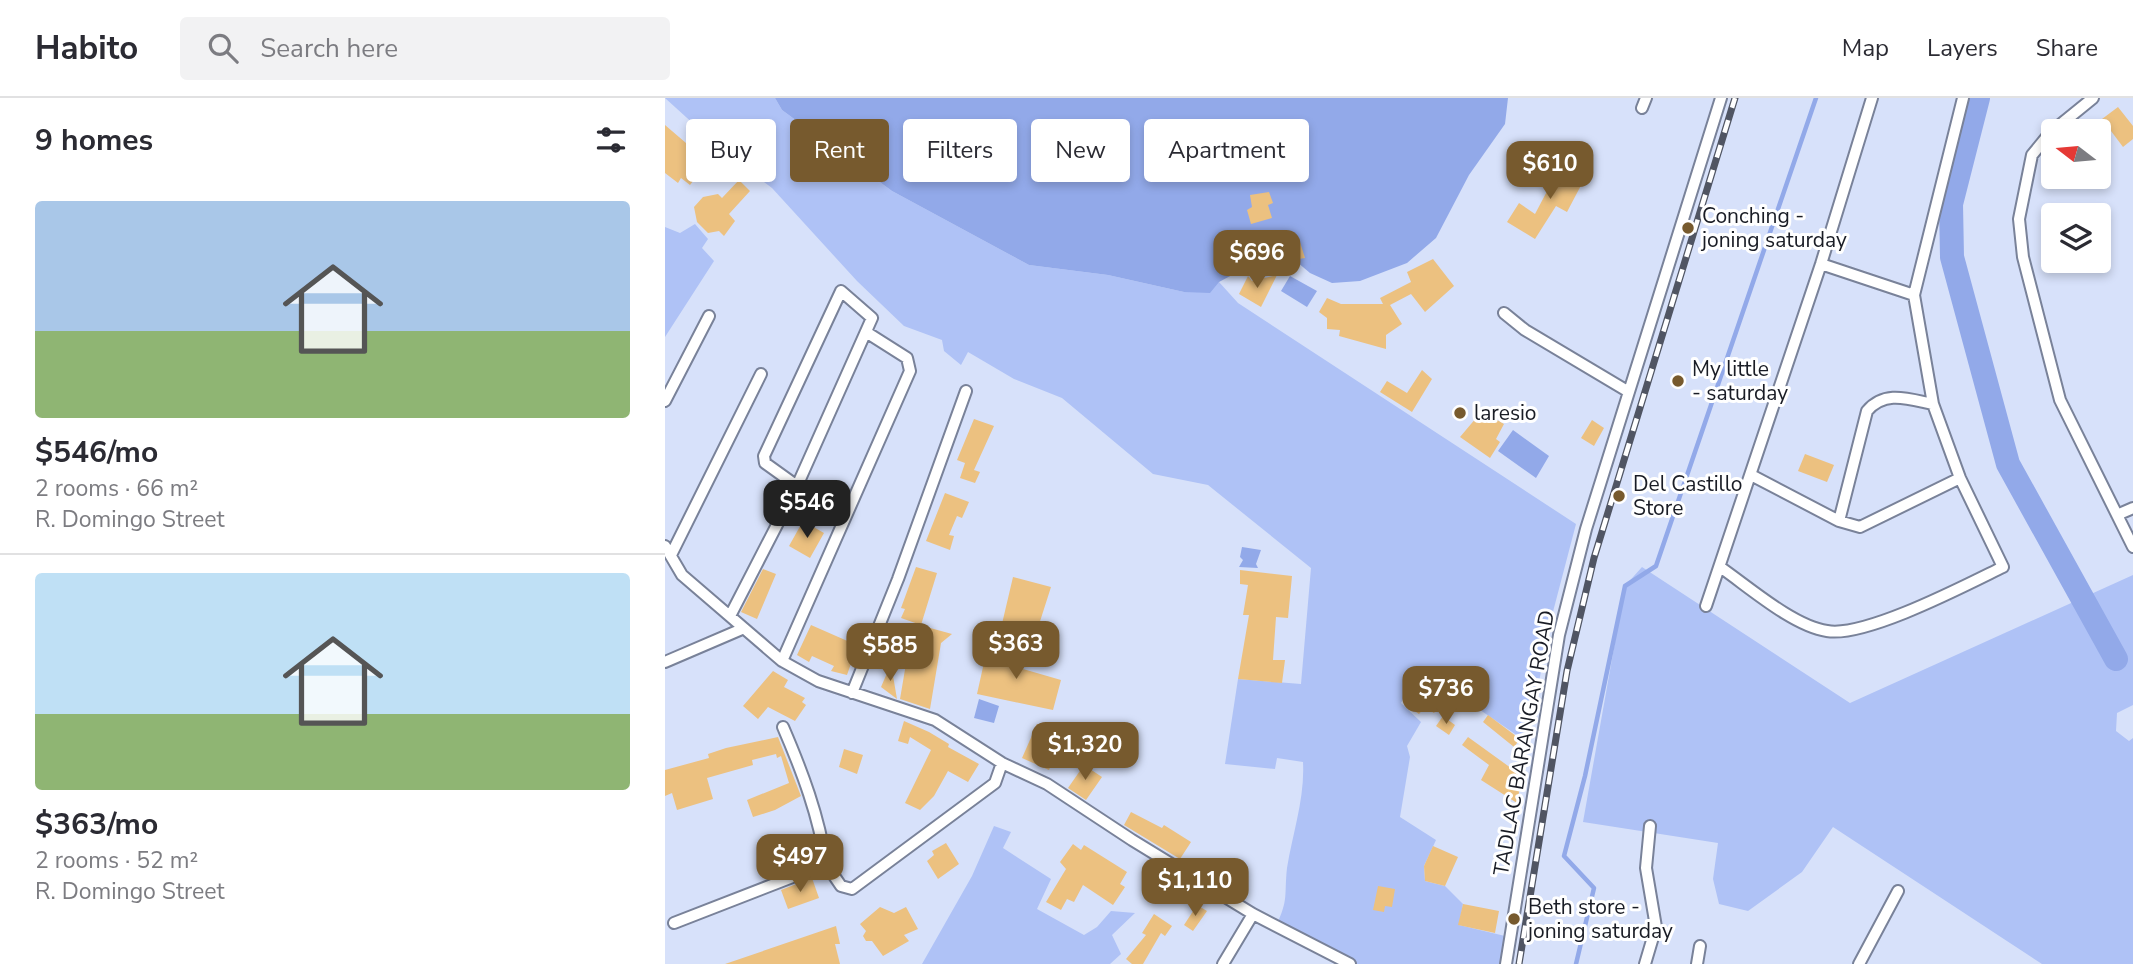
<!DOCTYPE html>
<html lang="en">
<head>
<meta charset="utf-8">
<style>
	:root { --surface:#fff; --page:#f2f2f3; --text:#2b2b33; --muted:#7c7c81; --line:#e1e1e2; --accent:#775a2e }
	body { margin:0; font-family:"Nunito Sans",sans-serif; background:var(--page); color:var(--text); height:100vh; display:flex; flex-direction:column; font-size:26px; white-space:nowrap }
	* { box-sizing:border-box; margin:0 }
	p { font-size:23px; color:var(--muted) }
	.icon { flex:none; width:38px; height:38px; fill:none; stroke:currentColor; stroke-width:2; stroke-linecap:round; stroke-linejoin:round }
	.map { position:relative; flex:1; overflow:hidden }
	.panel { display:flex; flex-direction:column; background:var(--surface); width:665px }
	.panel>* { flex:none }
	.banner { position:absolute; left:21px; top:21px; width:665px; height:63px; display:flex; gap:14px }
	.needle { width:46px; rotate:286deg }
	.buttons { position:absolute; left:1376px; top:21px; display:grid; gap:14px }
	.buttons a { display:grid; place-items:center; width:70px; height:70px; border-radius:7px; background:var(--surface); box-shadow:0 4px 10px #0003; font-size:35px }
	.price { position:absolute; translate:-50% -60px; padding:0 16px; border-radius:14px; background:var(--accent); color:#fff; font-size:23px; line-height:46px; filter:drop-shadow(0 2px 4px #0008) }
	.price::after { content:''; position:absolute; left:50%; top:42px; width:21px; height:16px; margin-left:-10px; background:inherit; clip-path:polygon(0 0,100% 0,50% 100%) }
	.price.selected { background:#222; color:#fff }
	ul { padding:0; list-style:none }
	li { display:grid; align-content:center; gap:14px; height:371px; padding:0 35px }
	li+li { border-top:2px solid var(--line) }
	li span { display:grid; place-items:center; height:217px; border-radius:7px; color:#555 }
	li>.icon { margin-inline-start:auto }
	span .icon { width:126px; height:126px; fill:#fffc; stroke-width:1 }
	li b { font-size:30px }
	h2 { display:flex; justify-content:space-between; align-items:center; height:84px; padding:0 35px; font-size:30px }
	.pill { padding:0 24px; border-radius:7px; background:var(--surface); box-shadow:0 4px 10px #0003; font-size:24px; line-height:63px }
	.pill.selected { background:var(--accent); color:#fff }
	header { display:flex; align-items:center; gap:42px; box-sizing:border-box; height:98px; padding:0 35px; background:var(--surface); border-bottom:2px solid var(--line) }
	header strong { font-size:33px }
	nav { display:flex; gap:38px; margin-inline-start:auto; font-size:24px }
	.search { width:490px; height:63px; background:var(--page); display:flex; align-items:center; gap:18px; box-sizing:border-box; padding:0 24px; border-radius:7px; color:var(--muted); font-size:26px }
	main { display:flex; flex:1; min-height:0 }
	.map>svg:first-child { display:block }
	.green { fill:#afc2f6 }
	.water { fill:#92a9e9 }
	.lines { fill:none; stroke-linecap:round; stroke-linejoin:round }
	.stream { stroke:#92a9e9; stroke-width:4.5 }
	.river { stroke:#92a9e9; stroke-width:24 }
	.building { fill:#ecc180 }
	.street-casing { stroke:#798299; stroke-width:14 }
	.street { stroke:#fff; stroke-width:10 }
	.rail-casing { stroke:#505563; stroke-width:7 }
	.rail { stroke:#fff; stroke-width:4.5; stroke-dasharray:13; stroke-linecap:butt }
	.poi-dot { fill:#775a2e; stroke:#fff; stroke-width:2.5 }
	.labels { text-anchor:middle; stroke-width:6; stroke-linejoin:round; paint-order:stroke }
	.poi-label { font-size:21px; fill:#191c25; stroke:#fff; text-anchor:start }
	.street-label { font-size:21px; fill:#191c25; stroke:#fff }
</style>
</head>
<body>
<header>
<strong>Habito</strong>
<div class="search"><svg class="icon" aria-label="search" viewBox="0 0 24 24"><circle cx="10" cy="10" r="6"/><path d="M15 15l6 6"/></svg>Search here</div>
<nav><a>Map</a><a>Layers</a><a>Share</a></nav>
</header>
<main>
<section class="panel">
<h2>9 homes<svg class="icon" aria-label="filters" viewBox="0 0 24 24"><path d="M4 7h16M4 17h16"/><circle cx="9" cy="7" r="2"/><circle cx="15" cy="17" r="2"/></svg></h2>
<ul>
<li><span style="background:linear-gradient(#a9c7e8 60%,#8fb573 0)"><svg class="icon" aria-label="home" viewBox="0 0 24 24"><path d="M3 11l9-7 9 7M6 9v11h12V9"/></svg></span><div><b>$546/mo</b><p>2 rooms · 66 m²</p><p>R. Domingo Street</p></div></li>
<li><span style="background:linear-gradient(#bfe0f5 65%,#8fb573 0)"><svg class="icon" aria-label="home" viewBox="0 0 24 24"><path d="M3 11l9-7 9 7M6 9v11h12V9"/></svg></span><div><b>$363/mo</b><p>2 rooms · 52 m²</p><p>R. Domingo Street</p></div></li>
</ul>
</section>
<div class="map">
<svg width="1468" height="866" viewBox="0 0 1468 866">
	<rect width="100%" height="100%" fill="#d7e1fa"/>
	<path class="green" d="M 0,0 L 110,0 L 117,12 L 227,93 L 364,167 L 443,177 L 519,194 L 554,184 L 573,205 L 911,426 L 884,529 L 863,645 L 754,570 L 736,605 L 756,624 L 742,648 L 745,659 L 735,719 L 771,742 L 759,768 L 760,783 L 780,788 L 798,806 L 794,827 L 840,838 L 836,866 L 686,866 L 611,828 C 624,801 619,797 622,770 C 628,734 640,700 638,664 L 612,660 L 610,671 L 560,666 L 573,581 L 636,586 L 646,470 L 543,387 L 488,376 L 397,300 L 349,281 L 303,254 L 296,267 L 279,253 L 277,242 L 239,228 L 192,183 L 107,90 L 64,58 Z
		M 30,126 L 43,141 L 37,150 L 49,163 L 0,239 L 0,129 L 15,135 Z
		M 977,469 L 1185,605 L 1468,477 L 1468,607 L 1452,615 L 1451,633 L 1464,643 L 1468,640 L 1468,866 L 1377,866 L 1168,729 L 1137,774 L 1083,813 L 1054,806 L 1048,781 L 1053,745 L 918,724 L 960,488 Z
		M 329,728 L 346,734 L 338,750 L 386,781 L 372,811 L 419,837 L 432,829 L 446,813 L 470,815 L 447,837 L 456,856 L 445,866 L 257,866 L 307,778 Z"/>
	<path class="water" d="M 110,0 L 843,0 L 840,26 L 804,77 L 771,140 L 742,165 L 695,183 L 667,185 L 645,175 L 632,164 L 594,173 L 582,169 L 554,184 L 545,195 L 519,194 L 443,177 L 364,167 L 227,93 L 117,12 Z
		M 625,178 L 652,193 L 642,209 L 616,193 Z
		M 848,332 L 884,358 L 871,380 L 833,353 Z
		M 577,449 L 596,452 L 591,466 L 593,470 L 574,469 L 578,462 L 575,459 Z
		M 314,601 L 334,608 L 329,625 L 309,620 Z"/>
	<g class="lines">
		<path class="stream" d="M 911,866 L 929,790 L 899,758 L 920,678 L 960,488 L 991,468 L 1151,0"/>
		<path class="river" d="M 1313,0 L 1286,106 L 1287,159 L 1343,366 L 1451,561"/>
	</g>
	<path class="building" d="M 1453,9 L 1468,28 L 1468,41 L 1458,49 L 1437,21 Z
		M 0,27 L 28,51 L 36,42 L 46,52 L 38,62 L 42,65 L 25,87 L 16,80 L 13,85 L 0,75 Z
		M 898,63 L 922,76 L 902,114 L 891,108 L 870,141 L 842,124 L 854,105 L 870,116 Z
		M 74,82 L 85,93 L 64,116 L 70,123 L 59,138 L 54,133 L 43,135 L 32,124 L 29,109 L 38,99 L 53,96 L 57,100 Z
		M 604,94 L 608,105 L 603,107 L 607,120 L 586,126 L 582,112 L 587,109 L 585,97 Z
		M 634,141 L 640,160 L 628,162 L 623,145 Z
		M 768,161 L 789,188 L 760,214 L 746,196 L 725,207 L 737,226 L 721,237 L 721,251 L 674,238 L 675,232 L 662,231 L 662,220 L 654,214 L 662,200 L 676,206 L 718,206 L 715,200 L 746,184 L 742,174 Z
		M 612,177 L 596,209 L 574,196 L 583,178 L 587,183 Z
		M 757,272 L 767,281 L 747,314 L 715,294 L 722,283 L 742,295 Z
		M 817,313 L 839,326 L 831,341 L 835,344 L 825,360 L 795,339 Z
		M 309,321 L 329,328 L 309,372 L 315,374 L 310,385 L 295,380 L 300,365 L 292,362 Z
		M 927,322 L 939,330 L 929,348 L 916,340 Z
		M 1140,356 L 1169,367 L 1162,384 L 1133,373 Z
		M 280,395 L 304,404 L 297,420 L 292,418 L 284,437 L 289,438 L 285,452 L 261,443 Z
		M 138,423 L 159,435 L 145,460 L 124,448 Z
		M 251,469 L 272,475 L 256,527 L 236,520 L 240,511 L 236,510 Z
		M 98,471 L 111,476 L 92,521 L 76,514 Z
		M 575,472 L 627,478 L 623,520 L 611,519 L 608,562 L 620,562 L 617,585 L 573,581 L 584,517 L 578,517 L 583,487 L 575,486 Z
		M 348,479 L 386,489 L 370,539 L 336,530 Z
		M 146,527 L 187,545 L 187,553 L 190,554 L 182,577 L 166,573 L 169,568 L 147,558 L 144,564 L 132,557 Z
		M 258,528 L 287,536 L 276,545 L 265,611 L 235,601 L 246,536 Z
		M 324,542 L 335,543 L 332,555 L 361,563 L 358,571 L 396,582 L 388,612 L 312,596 Z
		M 226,566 L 232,601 L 216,589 Z
		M 108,573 L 123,582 L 119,589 L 140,600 L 137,604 L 141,607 L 130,623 L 103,609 L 93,621 L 78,608 Z
		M 754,574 L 784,594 L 769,615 L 760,609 L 754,616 L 739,606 Z
		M 823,617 L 855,641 L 849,649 L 818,624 Z
		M 778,618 L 790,627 L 784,637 L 771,628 Z
		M 239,623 L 264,634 L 284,646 L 283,649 L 314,666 L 303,684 L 283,673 L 269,698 L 255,712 L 240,705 L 266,652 L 245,639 L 243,646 L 233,643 Z
		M 372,626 L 399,637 L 384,672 L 357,660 Z
		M 113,639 L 136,698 L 110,712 L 88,719 L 82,702 L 124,685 L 116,658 L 112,660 L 111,656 L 87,662 L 88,667 L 42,680 L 48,701 L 12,712 L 7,695 L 0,698 L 0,672 L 44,660 L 43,656 L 61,650 Z
		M 803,639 L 857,678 L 852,705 L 816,682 L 824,667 L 797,647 Z
		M 179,651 L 198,657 L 192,676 L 174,669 Z
		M 419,667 L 437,679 L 421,702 L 403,690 Z
		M 466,714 L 497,730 L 499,727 L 526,744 L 515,761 L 459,727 Z
		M 281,745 L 294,766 L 273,781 L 262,763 L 269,757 L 267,753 Z
		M 408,746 L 416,752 L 419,747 L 462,774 L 455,786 L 460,789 L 448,807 L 418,787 L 409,804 L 402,801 L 396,812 L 381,804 L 401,771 L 395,764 Z
		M 768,748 L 793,759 L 780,788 L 760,783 L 759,768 Z
		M 147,780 L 154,800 L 123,811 L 116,792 Z
		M 713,788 L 730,791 L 727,809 L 720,808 L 719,814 L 708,812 Z
		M 798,806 L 834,813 L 830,835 L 793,827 Z
		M 532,807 L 542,813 L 528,833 L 519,827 Z
		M 215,809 L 229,815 L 241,809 L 253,831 L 239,837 L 244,843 L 218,858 L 207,843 L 201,843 L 198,838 L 201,833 L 195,826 Z
		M 489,816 L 507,828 L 500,838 L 496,835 L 478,866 L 467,866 L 461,861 L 481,837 L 477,835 Z
		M 171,828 L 175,846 L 170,846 L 175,866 L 60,866 Z"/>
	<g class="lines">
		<defs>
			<path id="street" d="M 1428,0 L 1385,35 L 1367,57 L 1354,121 L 1358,159 L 1395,302 L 1468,449
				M 977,10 L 981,0
				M 1156,166 L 1249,197
				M 839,215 L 860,232 L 964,294
				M 0,303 L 44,218
				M 1086,377 L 1174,423 L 1195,429 L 1295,380
				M 1452,417 L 1468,410
				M 1174,423 L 1202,313 C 1220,292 1243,301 1268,306
				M 0,448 L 17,477 L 117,563 L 153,583 L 270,622 L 337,665 L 382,686 L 467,742 L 588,816 L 685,866
				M 6,457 L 96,276
				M 1055,469 C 1084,489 1128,528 1162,533 C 1200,540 1301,487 1338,469 L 1295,380 L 1268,306 L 1249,197 L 1298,0
				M 1041,508 L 1156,166 L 1207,0
				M 65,518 L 132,388 L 207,220 L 176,193 L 99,358 L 100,365 L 132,388
				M 117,563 L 245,273 L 242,260 L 201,234
				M 0,564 L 77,531
				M 187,595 L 233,481 L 301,293
				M 118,629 C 137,673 154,718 161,766
				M 9,825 L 161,766 L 176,788 L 187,791 L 330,685 L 337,665
				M 558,866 L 588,816
				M 841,866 L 894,537 L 921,431 L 1056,0
				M 980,866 L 991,829 L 981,770 L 985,728
				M 1032,866 L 1035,848
				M 1194,866 L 1233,793"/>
		</defs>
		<use href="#street" class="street-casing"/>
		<use href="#street" class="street"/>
		<defs>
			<path id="rail" d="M 854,866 L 902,573 L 929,460 L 1070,0"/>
		</defs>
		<use href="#rail" class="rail-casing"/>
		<use href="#rail" class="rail"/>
	</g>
	<g class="poi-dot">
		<circle cx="1023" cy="130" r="7"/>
		<circle cx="1013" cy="283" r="7"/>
		<circle cx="795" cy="315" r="7"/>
		<circle cx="954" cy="398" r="7"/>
		<circle cx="849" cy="821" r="7"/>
	</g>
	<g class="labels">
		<g class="poi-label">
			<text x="1037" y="125">Conching -<tspan x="1037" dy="24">joning saturday</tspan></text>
			<text x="1027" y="278">My little<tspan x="1027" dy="24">- saturday</tspan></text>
			<text x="809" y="322">laresio</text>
			<text x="968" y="393">Del Castillo<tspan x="968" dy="24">Store</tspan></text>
			<text x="863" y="816">Beth store -<tspan x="863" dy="24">joning saturday</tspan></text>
		</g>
		<g class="street-label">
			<text transform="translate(859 645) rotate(-80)" y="7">TADLAC BARANGAY ROAD</text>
		</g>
	</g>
</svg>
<div class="buttons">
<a><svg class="needle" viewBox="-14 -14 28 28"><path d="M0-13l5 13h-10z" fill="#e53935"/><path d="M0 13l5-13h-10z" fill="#7c7c81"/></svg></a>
<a><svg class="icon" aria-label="layers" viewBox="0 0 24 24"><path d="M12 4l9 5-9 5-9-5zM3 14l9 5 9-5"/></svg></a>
</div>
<b class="price" style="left:885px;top:103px">$610</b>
<b class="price" style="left:592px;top:192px">$696</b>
<b class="price selected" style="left:142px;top:442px">$546</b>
<b class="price" style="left:351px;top:583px">$363</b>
<b class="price" style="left:225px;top:585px">$585</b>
<b class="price" style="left:781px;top:628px">$736</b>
<b class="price" style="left:420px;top:684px">$1,320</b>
<b class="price" style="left:135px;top:796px">$497</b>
<b class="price" style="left:530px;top:820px">$1,110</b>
<div class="banner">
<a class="pill">Buy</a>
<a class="pill selected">Rent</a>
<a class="pill">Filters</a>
<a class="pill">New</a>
<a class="pill">Apartment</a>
</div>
</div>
</main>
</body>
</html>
